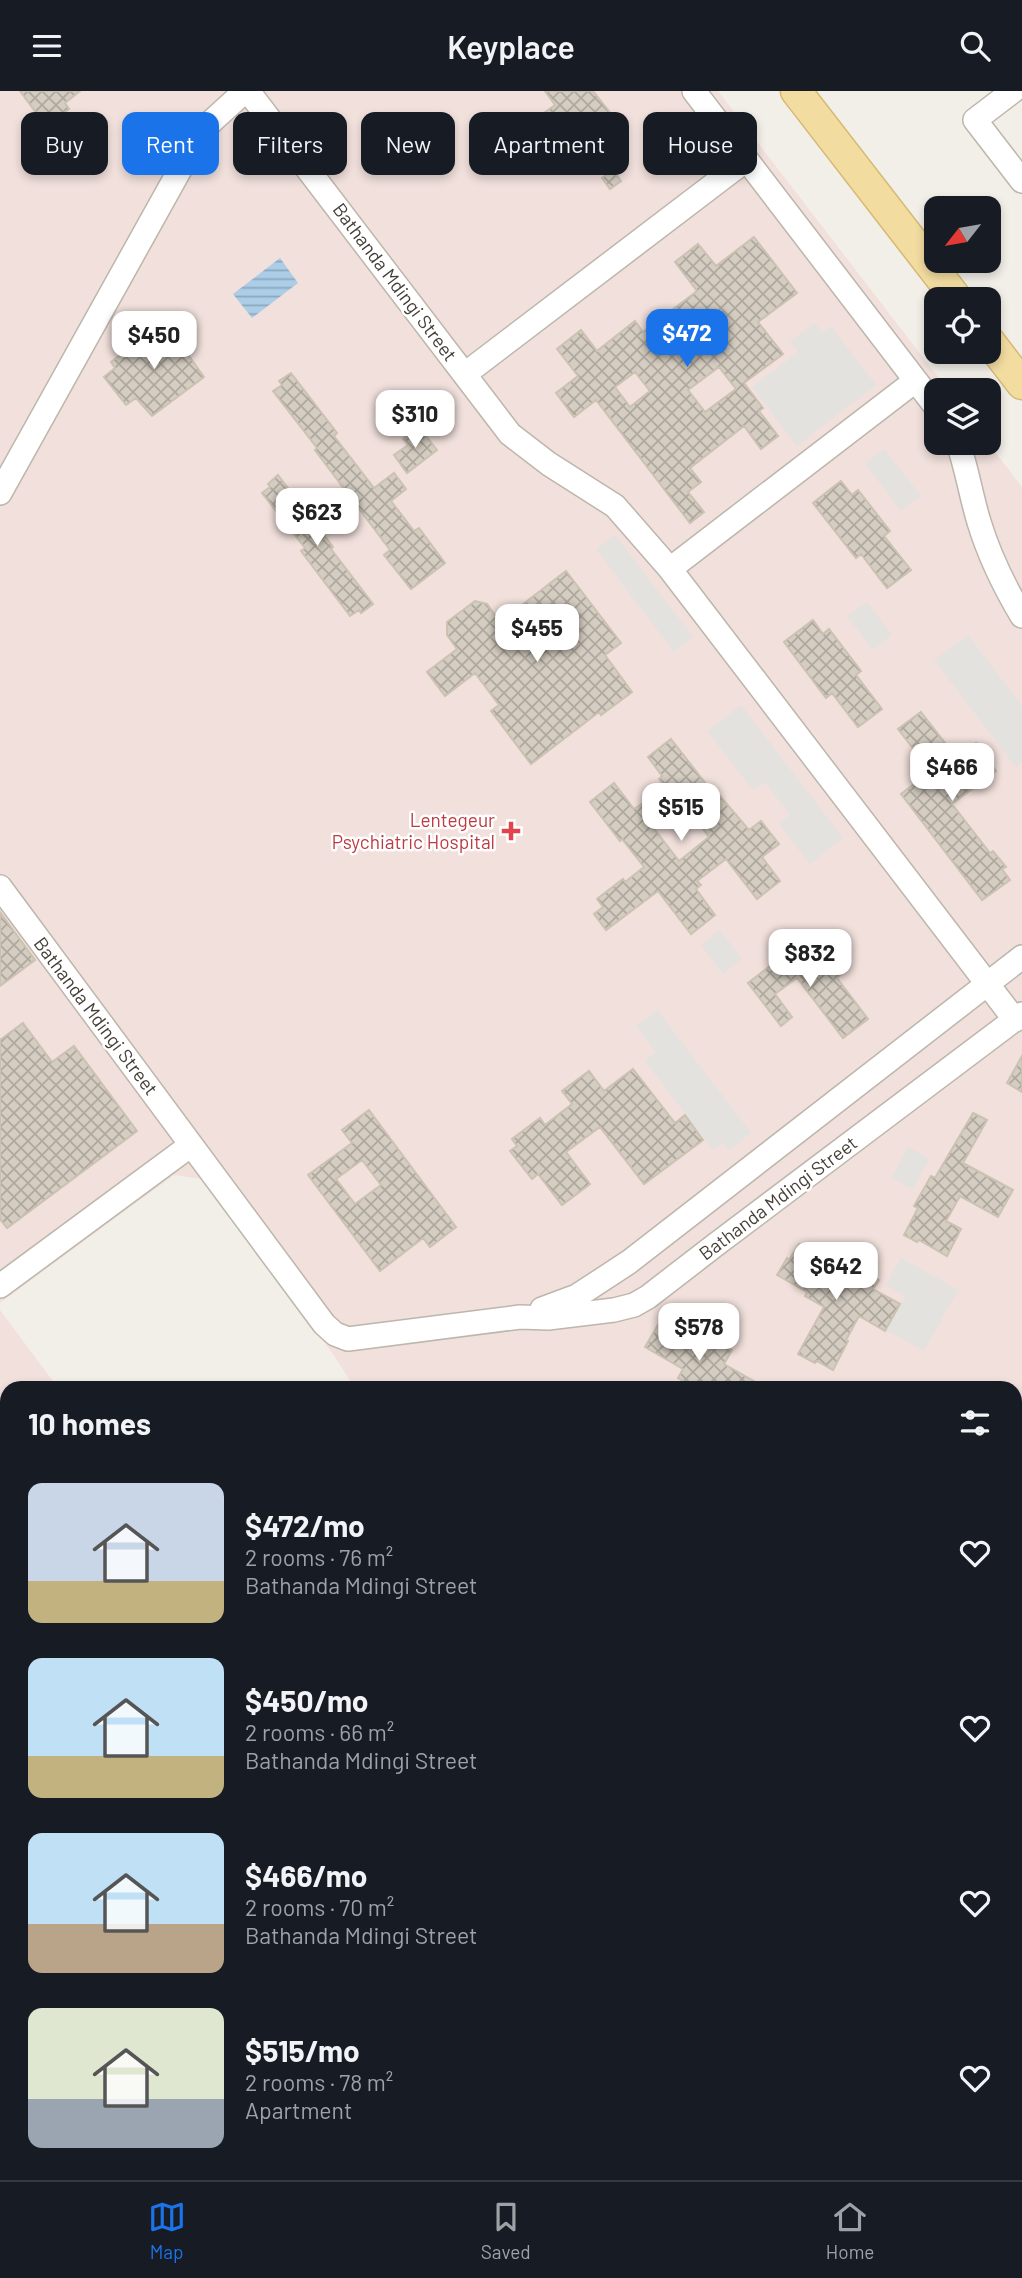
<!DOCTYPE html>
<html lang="en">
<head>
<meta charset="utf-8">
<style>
	:root { --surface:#171b24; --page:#242831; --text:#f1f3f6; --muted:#9ea1a6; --line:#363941; --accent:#1a73e8 }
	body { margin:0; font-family:Barlow,sans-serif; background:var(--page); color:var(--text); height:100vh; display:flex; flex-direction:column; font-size:26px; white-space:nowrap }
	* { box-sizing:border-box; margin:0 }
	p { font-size:23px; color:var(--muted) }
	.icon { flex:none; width:38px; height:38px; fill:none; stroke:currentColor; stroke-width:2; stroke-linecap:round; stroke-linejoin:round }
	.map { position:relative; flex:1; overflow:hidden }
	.panel { position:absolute; left:0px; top:1290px; width:1022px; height:800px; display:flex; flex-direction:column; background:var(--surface); border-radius:21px 21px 0 0; box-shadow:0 4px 10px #0003 }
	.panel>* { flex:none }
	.hud { position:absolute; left:21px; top:21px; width:980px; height:63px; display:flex; gap:14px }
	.needle { width:46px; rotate:239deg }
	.controls { position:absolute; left:924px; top:105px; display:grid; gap:14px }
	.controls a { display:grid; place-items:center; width:77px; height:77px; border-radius:14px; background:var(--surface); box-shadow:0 4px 10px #0003; font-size:35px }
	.price { position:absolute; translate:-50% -60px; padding:0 16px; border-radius:14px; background:#fff; color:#222; font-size:23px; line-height:46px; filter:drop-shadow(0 2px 4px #0008) }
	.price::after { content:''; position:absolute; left:50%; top:42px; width:21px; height:16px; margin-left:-10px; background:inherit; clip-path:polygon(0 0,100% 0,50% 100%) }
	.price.current { background:var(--accent); color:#fff }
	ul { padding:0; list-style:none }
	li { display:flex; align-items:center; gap:21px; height:175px; padding:0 28px }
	li span { display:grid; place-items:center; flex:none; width:196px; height:140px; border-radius:14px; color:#555 }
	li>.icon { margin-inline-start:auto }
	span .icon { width:84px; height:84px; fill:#fffc; stroke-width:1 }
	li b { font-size:30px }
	h2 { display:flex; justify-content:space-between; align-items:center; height:84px; padding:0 28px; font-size:30px }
	.chip { padding:0 24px; border-radius:14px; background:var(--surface); box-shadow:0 4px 10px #0003; font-size:24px; line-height:63px }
	.chip.current { background:var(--accent); color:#fff }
	header { display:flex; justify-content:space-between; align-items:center; height:91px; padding:0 28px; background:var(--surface); font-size:32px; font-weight:600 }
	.tabs { display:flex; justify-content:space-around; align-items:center; height:98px; border-top:2px solid var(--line); background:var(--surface); font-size:19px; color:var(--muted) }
	.tabs a { display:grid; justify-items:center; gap:4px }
	.tabs .current { color:var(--accent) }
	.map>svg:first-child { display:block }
	.residential { fill:#e5e1d6 }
	.medical { fill:#f1e0dc }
	.parking { fill:#e3e2df }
	.water { fill:url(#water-rules) }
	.building { fill:url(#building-cross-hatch); stroke:#ccc2b2; stroke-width:2; fill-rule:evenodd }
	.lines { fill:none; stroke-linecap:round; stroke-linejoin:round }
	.minor-casing { stroke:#bcb6ab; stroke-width:26 }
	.major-casing { stroke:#d5b972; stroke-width:33 }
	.minor { stroke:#fff; stroke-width:23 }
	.major { stroke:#f2dca0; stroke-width:30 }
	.health-dot { fill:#e0444e; stroke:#fff; stroke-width:2.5 }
	.labels { text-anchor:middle; stroke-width:5; stroke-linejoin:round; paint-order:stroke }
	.street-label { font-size:19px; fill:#443f37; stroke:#fff }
	.health-label { font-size:19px; fill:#be3a42; stroke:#fff; text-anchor:end }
</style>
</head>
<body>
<header><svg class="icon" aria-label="menu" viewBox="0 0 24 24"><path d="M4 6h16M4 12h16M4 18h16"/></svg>Keyplace<svg class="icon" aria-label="search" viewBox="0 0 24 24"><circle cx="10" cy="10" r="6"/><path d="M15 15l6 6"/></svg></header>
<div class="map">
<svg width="1022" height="2089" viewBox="0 0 1022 2089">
	<defs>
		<pattern id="water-rules" width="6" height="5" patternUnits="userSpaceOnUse" patternTransform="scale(1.75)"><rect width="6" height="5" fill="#abcde7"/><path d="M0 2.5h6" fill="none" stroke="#8da8bc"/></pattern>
		<pattern id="building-cross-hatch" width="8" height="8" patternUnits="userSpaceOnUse" patternTransform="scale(1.75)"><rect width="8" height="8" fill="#d5cdc1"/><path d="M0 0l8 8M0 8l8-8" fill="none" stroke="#aea89e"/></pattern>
	</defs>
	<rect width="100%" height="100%" fill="#f2efe8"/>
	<path class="residential" d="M 0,1990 L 7,2000 L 7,2082 L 68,2083 L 73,2089 L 0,2089 Z"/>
	<path class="medical" d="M 0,0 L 718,0 L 948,299 L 936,299 L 936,352 L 988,352 L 1022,396 L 1022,1835 L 1015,1827 L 1015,1297 L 355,1297 L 333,1263 L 201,1088 L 174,1084 L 0,1212 Z
		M 0,1219 L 58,1297 L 7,1297 L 7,1992 L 0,1983 Z
		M 74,2083 L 435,2083 L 424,2089 L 79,2089 Z"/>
	<path class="parking" d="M 815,232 L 822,242 L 831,235 L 876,294 L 797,355 L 752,296 L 798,261 L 790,250 Z
		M 884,358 L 921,405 L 901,420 L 865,373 Z
		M 615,444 L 693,546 L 674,561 L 596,458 Z
		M 867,511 L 892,544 L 873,559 L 847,525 Z
		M 968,544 L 1022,615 L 1022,671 L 1016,676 L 934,569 Z
		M 741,614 L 843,747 L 810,773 L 779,733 L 790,724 L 765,691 L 753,699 L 707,640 Z
		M 720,839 L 742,868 L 723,883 L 701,854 Z
		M 657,919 L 751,1042 L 729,1059 L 723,1052 L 713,1059 L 645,970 L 656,961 L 636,935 Z
		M 908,1056 L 929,1068 L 913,1098 L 892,1087 Z
		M 901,1167 L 958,1199 L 924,1260 L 886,1239 L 905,1205 L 886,1194 Z
		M 202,2083 L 202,2082 L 248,2083 L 245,2089 L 199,2089 Z"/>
	<path class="water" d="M 280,167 L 298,192 L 252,227 L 233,203 Z"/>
	<path class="building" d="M 20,0 L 80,0 L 65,12 L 69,18 L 46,35 Z
		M 545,0 L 593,0 L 623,38 L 574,75 L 537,27 L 555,14 Z
		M 613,79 L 621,90 L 610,98 L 602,87 Z
		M 754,146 L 797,202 L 758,231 L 783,263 L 744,292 L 763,317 L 759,320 L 778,345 L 761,358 L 744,335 L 690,377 L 701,391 L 688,401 L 704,421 L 690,432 L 596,309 L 574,326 L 556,302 L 578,285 L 557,258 L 581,239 L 597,260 L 635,230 L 643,241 L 697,200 L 675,171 L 698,153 L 716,175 ZM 719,276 L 736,298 L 705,321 L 688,299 ZM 635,281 L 650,300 L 630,316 L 615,296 Z
		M 162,232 L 171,242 L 172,241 L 204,286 L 152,325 L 136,307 L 126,314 L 104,286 L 115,277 L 111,271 Z
		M 291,282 L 337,342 L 334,345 L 374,397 L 394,382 L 406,398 L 391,410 L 414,440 L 419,437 L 445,472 L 411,498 L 384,464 L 390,459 L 315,359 L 317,357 L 273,300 L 282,294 L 279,290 Z
		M 419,336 L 437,359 L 407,382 L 394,364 L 408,354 L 403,348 Z
		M 278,384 L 333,456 L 331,458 L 373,513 L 361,522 L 359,519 L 350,525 L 301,460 L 305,457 L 262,402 L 270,396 L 268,393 Z
		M 841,390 L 852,404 L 858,399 L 890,440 L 884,445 L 911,479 L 887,497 L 861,463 L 856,467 L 813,412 Z
		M 566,480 L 621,552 L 605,564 L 632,601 L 601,624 L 599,621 L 531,673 L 491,620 L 499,614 L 475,582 L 445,605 L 427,581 L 457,558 L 447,544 L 447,531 L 475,510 L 487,513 L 500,531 Z
		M 813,529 L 823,543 L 829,538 L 861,580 L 856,584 L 882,618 L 858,636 L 832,602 L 826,607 L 784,551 Z
		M 921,621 L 957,667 L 976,652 L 996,680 L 952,713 L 990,762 L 993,760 L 1006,776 L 1002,778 L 1010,789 L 982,809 L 901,703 L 922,687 L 913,674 L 921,668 L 898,638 Z
		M 671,648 L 717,707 L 720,705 L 749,739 L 761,730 L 779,753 L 762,766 L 780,790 L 757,808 L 726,768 L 697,790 L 701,794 L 696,798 L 715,824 L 691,843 L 658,800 L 606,839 L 594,823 L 603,816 L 597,808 L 623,788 L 625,791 L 644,776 L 622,748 L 620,750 L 590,711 L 614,692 L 634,718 L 666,697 L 659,688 L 662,685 L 648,666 ZM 675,708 L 679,714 L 682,711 L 709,746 L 679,770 L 646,727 Z
		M 0,821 L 35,869 L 0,895 Z
		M 808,850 L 827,874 L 836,869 L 845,880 L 837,887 L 868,928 L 843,947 L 797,887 L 775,903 L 792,926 L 781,935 L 748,892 L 770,875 L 772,878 Z
		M 23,932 L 52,971 L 74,955 L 137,1040 L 7,1137 L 0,1128 L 0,949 Z
		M 1022,965 L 1022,1001 L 1007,992 Z
		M 633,978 L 675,1032 L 685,1024 L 703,1049 L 644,1093 L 600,1036 L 566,1061 L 590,1093 L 562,1114 L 538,1083 L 532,1088 L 510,1060 L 517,1055 L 512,1048 L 540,1027 L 545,1034 L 572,1013 L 562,1000 L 589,980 L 604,1000 Z
		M 369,1019 L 456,1136 L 430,1156 L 423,1147 L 380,1180 L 308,1084 L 352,1052 L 342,1039 ZM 362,1069 L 381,1094 L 355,1113 L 336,1088 Z
		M 973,1022 L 987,1029 L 963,1072 L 1013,1099 L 998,1126 L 960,1105 L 946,1130 L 961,1138 L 947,1165 L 919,1149 L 917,1151 L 904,1144 L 918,1117 L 914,1115 L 931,1085 L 935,1087 Z
		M 799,1153 L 827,1168 L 825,1171 L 847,1183 L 857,1164 L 874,1173 L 868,1183 L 879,1189 L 873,1198 L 900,1213 L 885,1240 L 859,1225 L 846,1249 L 848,1250 L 833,1279 L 817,1270 L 815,1272 L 798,1263 L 824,1216 L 805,1205 L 807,1201 L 777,1184 L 787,1167 L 789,1169 Z
		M 658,1234 L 707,1264 L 715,1249 L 732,1259 L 724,1273 L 766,1297 L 696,1297 L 678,1287 L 683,1278 L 645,1256 Z"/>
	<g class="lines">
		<defs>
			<path id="minor" d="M 248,0 L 510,343 L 549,373 L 615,415 L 670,478 L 1015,929
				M 694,0 L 936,316
				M 1013,0 L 975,29 L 1022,90
				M 465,283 L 746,69
				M 958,352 C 967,378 971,405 979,431 C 989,464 1004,495 1022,525
				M 0,402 L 197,48 L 211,31 L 245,0
				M 670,478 L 915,290
				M 0,796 L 324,1233 L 335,1243 L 348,1248 L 520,1226 L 548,1227 L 614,1219 L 634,1214 L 648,1206 L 714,1155 L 1022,923
				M 0,1195 L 191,1054
				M 542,1218 L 577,1205 L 629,1171 L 1022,866
				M 0,2075 L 11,2089"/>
			<path id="major" d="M 796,0 L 957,208
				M 989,250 L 1022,293"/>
		</defs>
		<use href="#minor" class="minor-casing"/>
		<use href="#major" class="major-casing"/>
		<use href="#minor" class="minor"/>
		<use href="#major" class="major"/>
	</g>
	<path class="health-dot" d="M507.5 729.5h7v7h7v7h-7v7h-7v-7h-7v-7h7z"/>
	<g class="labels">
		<g class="street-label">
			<text transform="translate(395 191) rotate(53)" y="7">Bathanda Mdingi Street</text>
			<text transform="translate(96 925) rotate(53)" y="7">Bathanda Mdingi Street</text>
			<text transform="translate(778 1107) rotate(-37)" y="7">Bathanda Mdingi Street</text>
		</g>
		<g class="health-label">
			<text x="495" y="736">Lentegeur<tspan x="495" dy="22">Psychiatric Hospital</tspan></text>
		</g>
	</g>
</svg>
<div class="controls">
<a><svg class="needle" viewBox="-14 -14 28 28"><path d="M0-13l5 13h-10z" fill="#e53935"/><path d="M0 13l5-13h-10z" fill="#9ea1a6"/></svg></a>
<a><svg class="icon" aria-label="locate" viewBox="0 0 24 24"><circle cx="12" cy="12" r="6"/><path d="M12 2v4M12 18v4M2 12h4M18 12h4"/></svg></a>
<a><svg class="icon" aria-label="layers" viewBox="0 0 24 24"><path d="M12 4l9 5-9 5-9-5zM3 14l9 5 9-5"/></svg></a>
</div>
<b class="price current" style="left:687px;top:278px">$472</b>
<b class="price" style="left:154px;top:280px">$450</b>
<b class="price" style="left:415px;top:359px">$310</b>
<b class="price" style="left:317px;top:457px">$623</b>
<b class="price" style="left:537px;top:573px">$455</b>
<b class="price" style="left:952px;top:712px">$466</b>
<b class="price" style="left:681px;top:752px">$515</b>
<b class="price" style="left:810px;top:898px">$832</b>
<b class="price" style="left:836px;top:1211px">$642</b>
<b class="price" style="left:699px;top:1272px">$578</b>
<div class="hud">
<a class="chip">Buy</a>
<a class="chip current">Rent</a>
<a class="chip">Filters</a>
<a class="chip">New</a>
<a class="chip">Apartment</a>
<a class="chip">House</a>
</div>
<section class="panel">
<h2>10 homes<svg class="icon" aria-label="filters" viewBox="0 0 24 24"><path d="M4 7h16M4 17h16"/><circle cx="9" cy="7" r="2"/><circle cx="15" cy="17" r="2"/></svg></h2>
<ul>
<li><span style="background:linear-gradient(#c9d6e8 70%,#c2b280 0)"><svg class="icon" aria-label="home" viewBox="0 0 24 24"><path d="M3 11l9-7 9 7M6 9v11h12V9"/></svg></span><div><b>$472/mo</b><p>2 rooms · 76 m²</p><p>Bathanda Mdingi Street</p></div><svg class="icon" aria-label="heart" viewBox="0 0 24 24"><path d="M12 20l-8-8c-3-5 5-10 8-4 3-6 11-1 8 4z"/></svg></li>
<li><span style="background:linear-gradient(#bfe0f5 70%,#c2b280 0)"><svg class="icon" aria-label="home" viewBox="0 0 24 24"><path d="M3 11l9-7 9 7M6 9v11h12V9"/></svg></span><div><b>$450/mo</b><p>2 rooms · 66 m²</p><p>Bathanda Mdingi Street</p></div><svg class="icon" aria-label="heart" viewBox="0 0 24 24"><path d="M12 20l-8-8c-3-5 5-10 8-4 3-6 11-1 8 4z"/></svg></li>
<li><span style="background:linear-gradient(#bfe0f5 65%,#b9a48a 0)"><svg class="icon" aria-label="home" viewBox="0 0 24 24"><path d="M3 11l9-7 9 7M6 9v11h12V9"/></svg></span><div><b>$466/mo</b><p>2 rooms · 70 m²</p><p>Bathanda Mdingi Street</p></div><svg class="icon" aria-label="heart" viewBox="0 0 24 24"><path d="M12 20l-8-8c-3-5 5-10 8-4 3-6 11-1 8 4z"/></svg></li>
<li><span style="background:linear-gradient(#dfe7d0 65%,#9aa5b1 0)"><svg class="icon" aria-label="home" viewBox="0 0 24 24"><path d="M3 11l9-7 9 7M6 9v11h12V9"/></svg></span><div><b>$515/mo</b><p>2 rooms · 78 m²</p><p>Apartment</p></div><svg class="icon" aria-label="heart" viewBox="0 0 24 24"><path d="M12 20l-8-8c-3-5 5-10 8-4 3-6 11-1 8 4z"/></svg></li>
</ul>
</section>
</div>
<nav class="tabs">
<a class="current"><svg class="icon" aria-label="map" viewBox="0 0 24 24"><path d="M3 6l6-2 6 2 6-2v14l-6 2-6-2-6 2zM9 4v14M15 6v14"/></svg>Map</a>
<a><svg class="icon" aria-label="saved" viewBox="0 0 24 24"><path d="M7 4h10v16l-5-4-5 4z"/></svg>Saved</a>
<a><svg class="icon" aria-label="home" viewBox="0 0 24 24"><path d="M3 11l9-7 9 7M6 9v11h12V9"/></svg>Home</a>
</nav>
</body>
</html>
